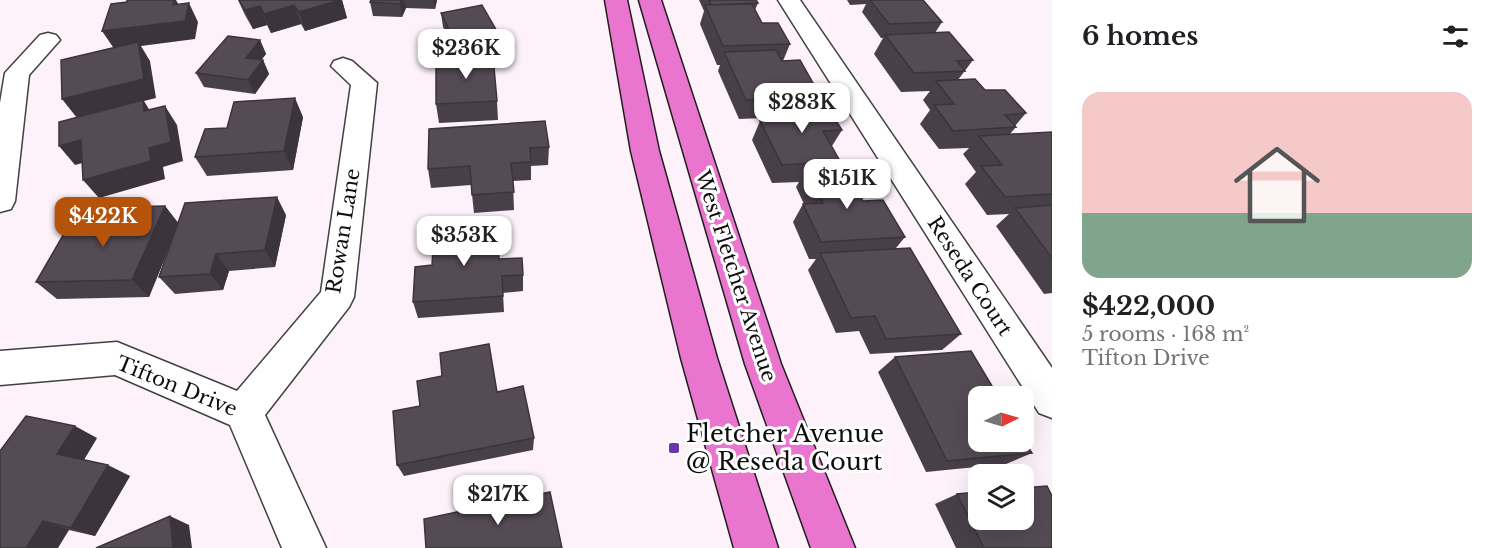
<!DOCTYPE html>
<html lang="en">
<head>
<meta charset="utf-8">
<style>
	:root { --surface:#fff; --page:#f2f2f2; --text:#202124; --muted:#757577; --line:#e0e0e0; --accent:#b45309 }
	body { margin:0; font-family:"Libre Baskerville",serif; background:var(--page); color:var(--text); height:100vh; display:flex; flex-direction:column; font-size:22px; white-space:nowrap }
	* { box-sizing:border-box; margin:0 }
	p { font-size:20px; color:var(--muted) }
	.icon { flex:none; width:33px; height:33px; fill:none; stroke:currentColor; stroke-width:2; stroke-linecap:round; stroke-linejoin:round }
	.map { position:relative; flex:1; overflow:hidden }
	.panel { display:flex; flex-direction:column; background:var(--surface); width:450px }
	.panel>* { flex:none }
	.needle { width:39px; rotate:85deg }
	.controls { position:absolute; left:968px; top:386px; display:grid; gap:12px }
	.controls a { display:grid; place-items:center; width:66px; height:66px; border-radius:12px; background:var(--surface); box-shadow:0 6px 24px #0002; font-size:30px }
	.price { position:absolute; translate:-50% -51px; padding:0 14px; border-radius:12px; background:#fff; color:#222; font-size:20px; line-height:39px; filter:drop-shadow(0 2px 3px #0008) }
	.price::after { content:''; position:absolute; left:50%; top:36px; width:18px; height:14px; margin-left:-9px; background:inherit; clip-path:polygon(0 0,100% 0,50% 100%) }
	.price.selected { background:var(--accent); color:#fff }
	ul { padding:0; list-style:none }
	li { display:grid; align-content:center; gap:12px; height:318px; padding:0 30px }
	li+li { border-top:2px solid var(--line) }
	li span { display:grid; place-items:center; height:186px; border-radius:18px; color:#555 }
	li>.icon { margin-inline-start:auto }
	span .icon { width:108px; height:108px; fill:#fffc; stroke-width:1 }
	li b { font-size:26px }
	h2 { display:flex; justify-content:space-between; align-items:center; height:72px; padding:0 30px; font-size:26px }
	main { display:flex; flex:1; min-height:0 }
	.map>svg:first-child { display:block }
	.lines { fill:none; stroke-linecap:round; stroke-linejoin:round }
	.minor-casing { stroke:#414141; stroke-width:3 }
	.major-casing { stroke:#1f1f1f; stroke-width:3 }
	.minor { fill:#fff; fill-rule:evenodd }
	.major { fill:#e975ce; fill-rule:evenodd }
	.wall { fill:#484049 }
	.shaded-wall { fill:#3b343c }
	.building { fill:#544b55; stroke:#3b343c; stroke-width:1.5 }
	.poi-dot { fill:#6a35af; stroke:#fff; stroke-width:2 }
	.labels { text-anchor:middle; stroke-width:6; stroke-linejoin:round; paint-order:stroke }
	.street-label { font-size:20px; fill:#0e0e0e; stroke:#fff }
	.near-poi-label { font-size:24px; fill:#0e0e0e; stroke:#fff; text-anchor:start }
</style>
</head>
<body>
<main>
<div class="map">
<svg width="1052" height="548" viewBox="0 0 1052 548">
	<rect width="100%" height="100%" fill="#fdf1fa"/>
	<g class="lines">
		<defs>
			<path id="minor" d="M 778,0 L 800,0 L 1052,368 L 1052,418 L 1039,413 Z
				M 48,33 L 56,35 L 60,40 L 29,75 L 15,201 L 11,209 L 0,212 L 0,103 L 5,73 L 40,35 Z
				M 343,58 L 352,61 L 377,83 L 354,297 L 349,307 L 265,415 L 326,548 L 282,548 L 230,425 L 115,375 L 0,385 L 0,351 L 117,342 L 237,391 L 321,292 L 351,85 L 331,66 L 334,61 Z"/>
			<path id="major" d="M 605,0 L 627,0 L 659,151 L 717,358 L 778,548 L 734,548 L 681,358 L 631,151 Z
				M 639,0 L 661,0 L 781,364 L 855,548 L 811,548 L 745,364 Z"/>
		</defs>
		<use href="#minor" class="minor-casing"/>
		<use href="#major" class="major-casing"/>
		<use href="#minor" class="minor"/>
		<use href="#major" class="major"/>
	</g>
	<path class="wall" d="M 238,0 L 342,0 L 347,18 L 305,31 L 301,24 L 271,33 L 267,25 L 253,29 L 245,15 Z
		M 371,0 L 437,0 L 435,9 L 406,8 L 402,17 L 373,16 L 370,2 Z
		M 699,0 L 756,0 L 758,3 L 755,10 L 762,23 L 790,44 L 783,61 L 821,97 L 818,103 L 842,130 L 832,146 L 840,161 L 837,167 L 863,201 L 905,237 L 896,248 L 961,334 L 942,350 L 870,354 L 859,331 L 836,333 L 808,270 L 816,259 L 809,259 L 793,222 L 803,204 L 804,204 L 796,187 L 799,182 L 772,183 L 752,140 L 760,121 L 765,121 L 766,118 L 739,119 L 718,71 L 720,65 L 717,65 L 700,24 L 704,11 Z
		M 847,0 L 923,0 L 942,22 L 935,33 L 973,60 L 958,80 L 985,90 L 1026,113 L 1015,126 L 1016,127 L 1010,134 L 1052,132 L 1052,293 L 1044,294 L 996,226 L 1009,214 L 987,215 L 965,184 L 976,172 L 963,154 L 969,148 L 939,149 L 920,124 L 930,110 L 923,100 L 930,91 L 901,92 L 874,54 L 883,38 L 881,38 L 862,12 L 866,4 L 850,5 Z
		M 441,13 L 502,40 L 502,54 L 492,56 L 497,101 L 498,120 L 439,123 L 436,104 L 458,58 L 443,27 Z
		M 260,40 L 266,54 L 261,60 L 263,60 L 269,74 L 255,94 L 204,87 L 196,73 Z
		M 303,117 L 293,170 L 207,176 L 195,157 L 227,128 Z
		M 429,129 L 549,147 L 548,165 L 531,166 L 531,180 L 513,181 L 514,210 L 474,213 L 471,185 L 431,188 L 428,169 Z
		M 165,206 L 178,223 L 286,215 L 275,267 L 229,271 L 223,290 L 175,294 L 159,277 L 172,240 L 149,297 L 57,299 L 36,282 Z
		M 499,259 L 523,275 L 523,291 L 503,293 L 504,312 L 418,318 L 413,302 Z
		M 895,357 L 1032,453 L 1006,464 L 926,472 L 878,372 Z
		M 497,392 L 534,438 L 533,450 L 404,476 L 397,465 Z
		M 97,438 L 84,460 L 130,476 L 95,536 L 69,530 L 0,548 Z
		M 957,494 L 1052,548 L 956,548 L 935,504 Z"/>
	<path class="shaded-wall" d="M 174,0 L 176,0 L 184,15 L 189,3 L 198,22 L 195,39 L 141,46 L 150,61 L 156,98 L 144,101 L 155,119 L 77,118 L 62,99 L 115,50 L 102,31 L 173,5 Z
		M 340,0 L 342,0 L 347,18 L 305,31 L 299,12 Z
		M 401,0 L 404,0 L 406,8 L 402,17 L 400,4 Z
		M 433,0 L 437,0 L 435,9 Z
		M 294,5 L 301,24 L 271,33 L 264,14 Z
		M 260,6 L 267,25 L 253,29 L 245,10 Z
		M 260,40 L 266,54 L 252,72 L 246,58 Z
		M 502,40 L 502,54 L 461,63 L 459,49 Z
		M 263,60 L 269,74 L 255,94 L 248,80 Z
		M 295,98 L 303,117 L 293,170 L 284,151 Z
		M 165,106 L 177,125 L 183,161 L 163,167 L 165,179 L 99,198 L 83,180 L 149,148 Z
		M 81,140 L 97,159 L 75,165 L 59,146 Z
		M 277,197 L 286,215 L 275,267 L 265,250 Z
		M 165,206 L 179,224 L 149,297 L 132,280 Z
		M 216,254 L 229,271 L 223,290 L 210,274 Z
		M 75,426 L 97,438 L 80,465 L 57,454 Z
		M 108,465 L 130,476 L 95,536 L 71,528 Z
		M 170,516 L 189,525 L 192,548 L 173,548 Z
		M 43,521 L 69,530 L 58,548 L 26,548 Z"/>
	<path class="building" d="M 127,0 L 174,0 L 173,5 L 189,3 L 185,21 L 102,31 L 111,4 L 127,2 Z
		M 239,0 L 340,0 L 299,12 L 294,5 L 264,14 L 260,6 L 245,10 Z
		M 371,0 L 401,0 L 400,4 L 370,2 Z
		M 709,0 L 756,0 L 758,3 L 711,5 Z
		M 870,0 L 923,0 L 942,22 L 889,24 Z
		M 752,4 L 762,23 L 778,23 L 790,44 L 723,46 L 705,5 Z
		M 482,5 L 502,40 L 459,49 L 441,13 Z
		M 949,32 L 973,60 L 957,61 L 965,71 L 914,73 L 885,35 Z
		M 228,36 L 260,40 L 246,58 L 263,60 L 248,80 L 196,73 Z
		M 138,42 L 144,79 L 62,99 L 61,60 Z
		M 776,50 L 782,61 L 800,60 L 821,97 L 746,100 L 724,52 Z
		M 493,56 L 497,101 L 436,104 L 436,59 Z
		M 975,79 L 985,90 L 1005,90 L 1026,113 L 1005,115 L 1016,127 L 953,131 L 934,105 L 954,104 L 936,81 Z
		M 295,98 L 284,151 L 195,157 L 205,129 L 227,128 L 234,102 Z
		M 143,100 L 144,111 L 165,106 L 171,142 L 149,148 L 151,161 L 83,180 L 81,140 L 59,146 L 59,122 Z
		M 825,103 L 842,130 L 823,131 L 840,161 L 782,165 L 760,121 L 779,120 L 771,106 Z
		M 545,121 L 549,147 L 530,148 L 531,162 L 511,163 L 514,192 L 472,195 L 470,166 L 428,169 L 429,129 Z
		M 1052,132 L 1052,194 L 1005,197 L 981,166 L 1002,165 L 979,136 Z
		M 844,167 L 863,201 L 883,200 L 905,237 L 821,242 L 803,204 L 823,203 L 806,168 Z
		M 277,197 L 265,250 L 216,254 L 210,274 L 159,277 L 185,203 Z
		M 1052,205 L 1052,258 L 1015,208 Z
		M 165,206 L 132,280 L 36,282 L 69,225 L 113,224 L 122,207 Z
		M 497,227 L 499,259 L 522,258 L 523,275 L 502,276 L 503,296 L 413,302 L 415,267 L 432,265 L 434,230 Z
		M 910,248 L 961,334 L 886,339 L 875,316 L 851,318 L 820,253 Z
		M 489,344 L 497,392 L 523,386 L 534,438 L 397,465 L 393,411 L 420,406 L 417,381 L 442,376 L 440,353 Z
		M 971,351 L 998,396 L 978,396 L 978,441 L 1023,441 L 1023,439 L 1032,453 L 947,461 L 895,357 Z
		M 26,416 L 75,426 L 57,454 L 108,465 L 71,528 L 43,521 L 26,548 L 0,548 L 0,451 Z
		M 1047,486 L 1052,496 L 1052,548 L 984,548 L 957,494 L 978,492 L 978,519 L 1023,519 L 1023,488 Z
		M 550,492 L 562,548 L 426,548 L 424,519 Z
		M 170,516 L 173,548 L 96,548 Z"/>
	<rect class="poi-dot" x="668" y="442" width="12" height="12" rx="3"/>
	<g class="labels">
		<g class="street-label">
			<text transform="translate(343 231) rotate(-81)" y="7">Rowan Lane</text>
			<text transform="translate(736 276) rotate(72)" y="7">West Fletcher Avenue</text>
			<text transform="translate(970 276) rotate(57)" y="7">Reseda Court</text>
			<text transform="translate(177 386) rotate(22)" y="7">Tifton Drive</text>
		</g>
		<g class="near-poi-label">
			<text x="686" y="442">Fletcher Avenue<tspan x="686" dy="28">@ Reseda Court</tspan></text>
		</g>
	</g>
</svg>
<div class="controls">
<a><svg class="needle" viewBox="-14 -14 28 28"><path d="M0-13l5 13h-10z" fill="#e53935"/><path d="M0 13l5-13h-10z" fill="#757577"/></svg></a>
<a><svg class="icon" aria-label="layers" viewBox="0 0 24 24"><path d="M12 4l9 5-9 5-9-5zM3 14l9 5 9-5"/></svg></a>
</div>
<b class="price" style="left:466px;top:80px">$236K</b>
<b class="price" style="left:802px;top:134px">$283K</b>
<b class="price" style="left:847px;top:210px">$151K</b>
<b class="price selected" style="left:103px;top:248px">$422K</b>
<b class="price" style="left:464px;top:267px">$353K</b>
<b class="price" style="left:498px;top:526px">$217K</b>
</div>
<section class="panel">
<h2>6 homes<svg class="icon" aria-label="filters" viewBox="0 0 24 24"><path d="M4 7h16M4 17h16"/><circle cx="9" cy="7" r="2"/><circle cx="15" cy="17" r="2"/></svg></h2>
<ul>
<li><span style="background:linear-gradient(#f6c9c9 65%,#7fa58c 0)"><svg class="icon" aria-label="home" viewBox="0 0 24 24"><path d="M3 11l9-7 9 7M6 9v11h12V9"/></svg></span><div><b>$422,000</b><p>5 rooms · 168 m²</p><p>Tifton Drive</p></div></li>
</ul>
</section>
</main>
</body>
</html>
